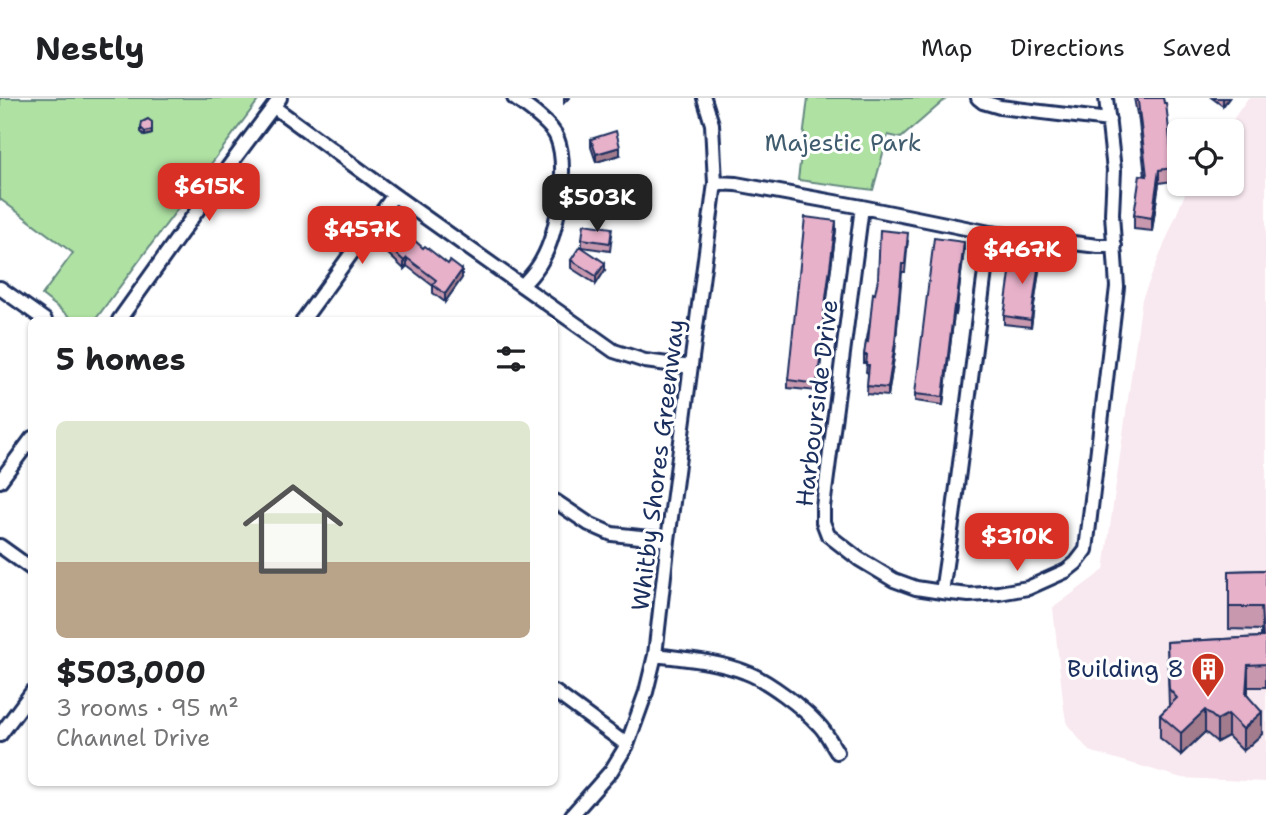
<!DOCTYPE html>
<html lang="en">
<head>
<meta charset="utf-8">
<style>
	:root { --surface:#fff; --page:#f6f6f6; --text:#202124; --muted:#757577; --line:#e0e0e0; --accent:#d93025 }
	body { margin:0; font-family:"Shantell Sans",sans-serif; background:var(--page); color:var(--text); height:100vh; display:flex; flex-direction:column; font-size:26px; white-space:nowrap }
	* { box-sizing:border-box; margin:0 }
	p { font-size:23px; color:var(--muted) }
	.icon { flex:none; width:38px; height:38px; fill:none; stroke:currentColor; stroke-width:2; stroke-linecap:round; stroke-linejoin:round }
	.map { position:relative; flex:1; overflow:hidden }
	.side { position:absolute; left:28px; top:219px; width:530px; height:469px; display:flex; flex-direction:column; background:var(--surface); border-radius:10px; box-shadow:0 2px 5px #0004 }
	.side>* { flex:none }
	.tools { position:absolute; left:1167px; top:21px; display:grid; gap:14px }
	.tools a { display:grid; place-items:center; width:77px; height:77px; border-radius:10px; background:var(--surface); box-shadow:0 2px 5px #0004; font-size:35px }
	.price { position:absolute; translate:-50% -60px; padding:0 16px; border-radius:14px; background:var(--accent); color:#fff; font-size:23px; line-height:46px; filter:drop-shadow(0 2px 4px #0008) }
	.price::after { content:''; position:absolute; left:50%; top:42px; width:21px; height:16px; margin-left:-10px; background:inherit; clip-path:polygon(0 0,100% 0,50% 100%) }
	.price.selected { background:#222; color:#fff }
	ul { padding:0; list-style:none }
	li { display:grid; align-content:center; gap:14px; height:371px; padding:0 28px }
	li+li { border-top:2px solid var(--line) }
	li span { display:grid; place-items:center; height:217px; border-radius:10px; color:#555 }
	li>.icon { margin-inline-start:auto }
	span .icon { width:126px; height:126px; fill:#fffc; stroke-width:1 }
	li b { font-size:30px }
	h2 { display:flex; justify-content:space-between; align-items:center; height:84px; padding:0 28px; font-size:30px }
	header { display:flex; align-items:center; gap:42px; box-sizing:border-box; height:98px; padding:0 35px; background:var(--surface); border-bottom:2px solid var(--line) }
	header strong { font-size:33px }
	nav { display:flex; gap:38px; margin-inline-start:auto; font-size:24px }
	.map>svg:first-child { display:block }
	.built { fill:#f8e8ef }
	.green { fill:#afe1a3; stroke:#658880; stroke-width:2 }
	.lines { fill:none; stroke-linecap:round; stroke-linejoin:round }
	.minor-casing { stroke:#1b2f5e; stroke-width:18 }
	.minor { stroke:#fff; stroke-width:12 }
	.wall { fill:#c798ae; stroke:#1b2f5e; stroke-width:2 }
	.shaded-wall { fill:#a27c8d; stroke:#1b2f5e; stroke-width:2 }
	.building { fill:#e7b1ca; stroke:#1b2f5e; stroke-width:2 }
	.labels { text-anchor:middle; stroke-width:6; stroke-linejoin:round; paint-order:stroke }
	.park-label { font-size:24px; fill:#405c6f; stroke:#fff }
	.street-label { font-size:24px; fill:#1b2f5e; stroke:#fff }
	.poi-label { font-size:24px; fill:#1b2f5e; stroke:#fff; text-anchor:end }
</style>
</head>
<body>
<header>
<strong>Nestly</strong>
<nav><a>Map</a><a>Directions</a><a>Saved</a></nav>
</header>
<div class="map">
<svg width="1266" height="717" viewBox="0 0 1266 717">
	<rect width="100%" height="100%" fill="#fff"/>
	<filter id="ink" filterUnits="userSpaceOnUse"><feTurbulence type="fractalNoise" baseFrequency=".0143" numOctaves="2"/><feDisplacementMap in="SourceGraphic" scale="14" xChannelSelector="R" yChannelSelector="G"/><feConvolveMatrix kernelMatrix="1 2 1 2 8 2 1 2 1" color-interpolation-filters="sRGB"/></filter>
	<g filter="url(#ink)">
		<path class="built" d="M 1248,0 L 1266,0 L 1266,684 L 1182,680 L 1089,653 L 1067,626 L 1064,611 L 1053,510 L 1104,472 L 1142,201 L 1189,86 L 1232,86 L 1232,33 L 1225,33 Z"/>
		<path class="green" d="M 0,0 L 260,0 L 95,222 L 74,222 L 42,197 L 73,155 L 0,101 Z
			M 808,0 L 947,0 L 901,40 L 888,37 L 873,92 L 798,82 Z"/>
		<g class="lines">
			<defs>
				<path id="minor" d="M 514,0 C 527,9 552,26 557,40 C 569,69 557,136 542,162 C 537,172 529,180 522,188
					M 978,0 L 983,4 L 1000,9 L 1109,22
					M 274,9 L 394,97 L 614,253 L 645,263 L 691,269
					M 715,85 L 736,86 L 862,109 L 990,135 L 1098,148 L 1115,148
					M 862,109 L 823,409 L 823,424 L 828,437 L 859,461 L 894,482 L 916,490 L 942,494 L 969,497 L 999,495 L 1028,490 L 1066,473 L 1076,465 L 1086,452 L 1117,189 L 1112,116 L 1114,72 L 1106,0
					M 0,190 L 45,222
					M 119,222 L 229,68 L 280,0
					M 303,222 L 394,97
					M 0,383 L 32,340
					M 555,403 L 589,426 L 612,436 L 668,442
					M 0,448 L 32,471
					M 942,494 L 953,419 L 990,135
					M 655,557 C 685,561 717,563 745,574 C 768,582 803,610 819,627 C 827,635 831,645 837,654
					M 555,594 L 627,647
					M 0,637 L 32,594
					M 572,717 L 611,673 L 627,647 L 646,594 L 655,557 L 668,442 L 715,85 L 712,26 L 704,0"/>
			</defs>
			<use href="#minor" class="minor-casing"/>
			<use href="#minor" class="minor"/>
		</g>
		<path class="wall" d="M 1134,0 L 1163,0 L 1173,70 L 1173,83 L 1159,85 L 1152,133 L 1134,131 L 1134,117 L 1145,78 L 1138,16 L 1137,16 Z
			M 1212,0 L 1229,0 L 1223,8 Z
			M 152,28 L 152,36 L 145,38 L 141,34 L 141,30 Z
			M 591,41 L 620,57 L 596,64 L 591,49 Z
			M 836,131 L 823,231 L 824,239 L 817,293 L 788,290 L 788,282 Z
			M 612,137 L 610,153 L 582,149 L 582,141 Z
			M 908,142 L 905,174 L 902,174 L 895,253 L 888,298 L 867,296 L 868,275 L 866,274 L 867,265 L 864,265 L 864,257 L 875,196 Z
			M 386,146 L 462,180 L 445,204 L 433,195 L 433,188 L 407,168 L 404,171 L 386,154 Z
			M 964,152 L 956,217 L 954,216 L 943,307 L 915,303 L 915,296 Z
			M 571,162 L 605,172 L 596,186 L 571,170 Z
			M 1040,165 L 1031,229 L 1004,226 L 1004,218 Z
			M 1266,472 L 1266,589 L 1248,589 L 1248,598 L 1262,636 L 1243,653 L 1228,638 L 1217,644 L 1205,634 L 1181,657 L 1160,640 L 1160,617 L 1169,608 L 1167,544 L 1261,539 L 1261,532 L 1229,531 L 1229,473 Z"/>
		<path class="shaded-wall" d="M 564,0 L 569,0 L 564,5 Z
			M 1223,0 L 1229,0 L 1223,8 Z
			M 152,32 L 152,36 L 145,38 L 145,34 Z
			M 620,49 L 620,57 L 596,64 L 596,56 Z
			M 1159,72 L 1159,85 L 1152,133 L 1152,120 Z
			M 836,123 L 836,131 L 822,239 L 822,231 Z
			M 964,144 L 964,152 L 956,217 L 956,209 Z
			M 1040,157 L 1040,165 L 1031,229 L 1031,222 Z
			M 407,160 L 407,168 L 404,171 L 404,163 Z
			M 605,165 L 605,172 L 596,186 L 596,178 Z
			M 902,166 L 895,253 L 888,298 L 888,290 Z
			M 462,172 L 462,180 L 445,204 L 445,196 Z
			M 954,208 L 954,216 L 943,307 L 943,299 Z
			M 824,231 L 824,239 L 817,293 L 817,286 Z
			M 1248,567 L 1248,589 L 1246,618 L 1246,596 Z
			M 1205,612 L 1205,634 L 1181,657 L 1181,635 Z
			M 1262,614 L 1262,636 L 1243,653 L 1243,631 Z
			M 1228,616 L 1228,638 L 1217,644 L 1217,622 Z"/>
		<path class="building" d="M 1137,0 L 1163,0 L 1164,5 L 1166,5 L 1173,70 L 1159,72 L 1152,120 L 1134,117 L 1140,77 L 1147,78 L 1138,3 L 1137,3 Z
			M 148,21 L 152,24 L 152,32 L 145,34 L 141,30 L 142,24 Z
			M 616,33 L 620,49 L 596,56 L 591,41 Z
			M 805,119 L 836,123 L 822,231 L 824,231 L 817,286 L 788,282 Z
			M 584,126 L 612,130 L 610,145 L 582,141 Z
			M 401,130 L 423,150 L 425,148 L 448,166 L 450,163 L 462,172 L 445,196 L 433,187 L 436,182 L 407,160 L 404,163 L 386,146 Z
			M 880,132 L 908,135 L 905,166 L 902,166 L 895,245 L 888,290 L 867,288 L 869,267 L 866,267 L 867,257 L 864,257 L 866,243 L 868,244 L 873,195 L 875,196 L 878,181 Z
			M 934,140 L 964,144 L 956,209 L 954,208 L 943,299 L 915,296 Z
			M 580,148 L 605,165 L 596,178 L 571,162 Z
			M 1013,154 L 1040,157 L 1031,222 L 1004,218 Z
			M 1266,472 L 1266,566 L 1248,567 L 1246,596 L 1262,614 L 1243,631 L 1228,616 L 1217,622 L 1205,612 L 1181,635 L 1160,617 L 1177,600 L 1169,591 L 1167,544 L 1263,539 L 1261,509 L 1229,509 L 1229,473 Z"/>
	</g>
	<defs>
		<symbol id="building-pin" viewBox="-11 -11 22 30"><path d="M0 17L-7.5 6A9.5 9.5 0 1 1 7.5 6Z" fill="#c8321e" stroke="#fff"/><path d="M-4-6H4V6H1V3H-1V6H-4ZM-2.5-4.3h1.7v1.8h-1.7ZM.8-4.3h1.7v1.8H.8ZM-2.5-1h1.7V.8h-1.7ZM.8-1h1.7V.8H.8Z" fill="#fff"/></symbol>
	</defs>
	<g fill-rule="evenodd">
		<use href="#building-pin" x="1189" y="552" width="38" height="52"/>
	</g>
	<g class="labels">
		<g class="park-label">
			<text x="843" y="53">Majestic Park</text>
		</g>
		<g class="street-label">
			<text transform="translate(817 305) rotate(-83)" y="8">Harbourside Drive</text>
			<text transform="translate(658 367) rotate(-83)" y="8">Whitby Shores Greenway</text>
		</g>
		<g class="poi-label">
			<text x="1184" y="579">Building 8</text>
		</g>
	</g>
</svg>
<div class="tools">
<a><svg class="icon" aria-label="locate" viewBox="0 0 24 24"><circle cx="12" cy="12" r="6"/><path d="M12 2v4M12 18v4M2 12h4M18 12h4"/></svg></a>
</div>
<b class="price" style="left:209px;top:125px">$615K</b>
<b class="price selected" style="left:597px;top:136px">$503K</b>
<b class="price" style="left:362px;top:168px">$457K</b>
<b class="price" style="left:1022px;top:188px">$467K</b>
<b class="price" style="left:1017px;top:475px">$310K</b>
<section class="side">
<h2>5 homes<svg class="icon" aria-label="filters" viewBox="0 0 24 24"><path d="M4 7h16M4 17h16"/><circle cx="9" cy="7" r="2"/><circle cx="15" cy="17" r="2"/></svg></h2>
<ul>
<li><span style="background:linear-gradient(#dfe7d0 65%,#b9a48a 0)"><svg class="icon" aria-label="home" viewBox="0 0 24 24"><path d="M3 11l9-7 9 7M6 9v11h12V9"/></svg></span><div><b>$503,000</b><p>3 rooms · 95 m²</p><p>Channel Drive</p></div></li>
</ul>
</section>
</div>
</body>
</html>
